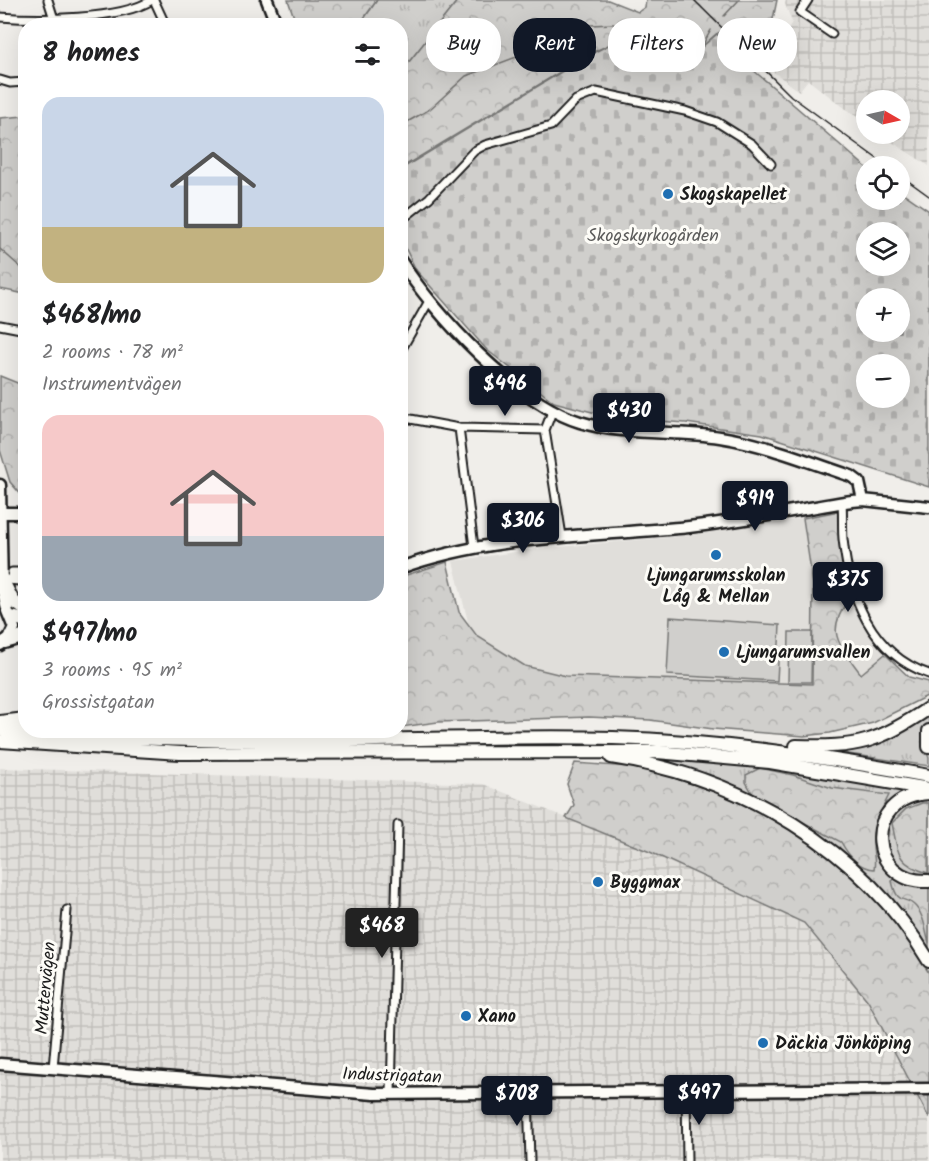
<!DOCTYPE html>
<html lang="en">
<head>
<meta charset="utf-8">
<style>
	:root { --surface:#fff; --page:#f2f2f2; --text:#202124; --muted:#757577; --accent:#111827 }
	body { margin:0; font-family:Kalam,sans-serif; background:var(--page); color:var(--text); height:100vh; display:flex; flex-direction:column; font-size:22px; white-space:nowrap }
	* { box-sizing:border-box; margin:0 }
	p { font-size:20px; color:var(--muted) }
	.icon { flex:none; width:33px; height:33px; fill:none; stroke:currentColor; stroke-width:2; stroke-linecap:round; stroke-linejoin:round }
	.map { position:relative; flex:1; overflow:hidden }
	.side { position:absolute; left:18px; top:18px; width:390px; height:720px; display:flex; flex-direction:column; background:var(--surface); border-radius:24px; box-shadow:0 6px 24px #0002 }
	.side>* { flex:none }
	.top-card { position:absolute; left:426px; top:18px; width:412px; height:54px; display:flex; gap:12px }
	.needle { width:39px; rotate:99deg }
	.buttons { position:absolute; left:856px; top:90px; display:grid; gap:12px }
	.buttons a { display:grid; place-items:center; width:54px; height:54px; border-radius:50%; background:var(--surface); box-shadow:0 6px 24px #0002; font-size:30px }
	.price { position:absolute; translate:-50% -51px; padding:0 14px; border-radius:6px; background:var(--accent); color:#fff; font-size:20px; line-height:39px; filter:drop-shadow(0 2px 3px #0008) }
	.price::after { content:''; position:absolute; left:50%; top:36px; width:18px; height:14px; margin-left:-9px; background:inherit; clip-path:polygon(0 0,100% 0,50% 100%) }
	.price.on { background:#222; color:#fff }
	ul { padding:0; list-style:none }
	li { display:grid; align-content:center; gap:12px; height:318px; padding:0 24px }
	li span { display:grid; place-items:center; height:186px; border-radius:18px; color:#555 }
	li>.icon { margin-inline-start:auto }
	span .icon { width:108px; height:108px; fill:#fffc; stroke-width:1 }
	li b { font-size:26px }
	h2 { display:flex; justify-content:space-between; align-items:center; height:72px; padding:0 24px; font-size:26px }
	.tag { padding:0 21px; border-radius:24px; background:var(--surface); box-shadow:0 6px 24px #0002; font-size:21px; line-height:54px }
	.tag.on { background:var(--accent); color:#fff }
	.map>svg:first-child { display:block }
	.built { fill:#e0deda }
	.industrial { fill:url(#industrial-grid) }
	.grass { fill:url(#grass-tufts); stroke:#767674; stroke-width:1.5 }
	.forest { fill:url(#forest-crowns); stroke:#767674; stroke-width:1.5 }
	.cemetery { fill:url(#cemetery-stones); stroke:#767674; stroke-width:1.5; fill-rule:evenodd }
	.pitch { fill:#d0cfcc; stroke:#767674; stroke-width:1.5 }
	.lines { fill:none; stroke-linecap:round; stroke-linejoin:round }
	.stream { stroke:#706f6d; stroke-width:1.5 }
	.street-casing { stroke:#1c1c1c; stroke-width:11 }
	.secondary-casing { stroke:#1c1c1c; stroke-width:15 }
	.highway-casing { stroke:#1c1c1c; stroke-width:16 }
	.street { stroke:#fdfcf7; stroke-width:7 }
	.secondary { stroke:#fdfcf7; stroke-width:10 }
	.highway { stroke:#fdfcf7; stroke-width:12 }
	.rail { stroke:#1c1c1c; stroke-width:1.5 }
	.poi-dot { fill:#1f6fb2; stroke:#fdfcf7; stroke-width:2 }
	.labels { text-anchor:middle; stroke-width:6; stroke-linejoin:round; paint-order:stroke }
	.poi-label { font-size:18px; font-weight:bold; fill:#1c1c1c; stroke:#fdfcf7; text-anchor:start }
	.park-label { font-size:18px; fill:#5b5b5a; stroke:#fdfcf7 }
	.street-label { font-size:18px; fill:#1c1c1c; stroke:#fdfcf7 }
</style>
</head>
<body>
<div class="map">
<svg width="929" height="1161" viewBox="0 0 929 1161">
	<defs>
		<pattern id="industrial-grid" width="8" height="8" patternUnits="userSpaceOnUse" patternTransform="scale(1.5)"><rect width="8" height="8" fill="#e0deda"/><path d="M0 4h8M4 0v8" fill="none" stroke="#c0beba"/></pattern>
		<pattern id="grass-tufts" width="24" height="20" patternUnits="userSpaceOnUse" patternTransform="scale(1.5)"><rect width="24" height="20" fill="#d0cfcc"/><path d="M3 7l-1-3M5 7V3M7 7l1-3M15 17l-1-3M17 17v-4M19 17l1-3" fill="none" stroke="#b2b1af"/></pattern>
		<pattern id="forest-crowns" width="20" height="18" patternUnits="userSpaceOnUse" patternTransform="scale(1.5)"><rect width="20" height="18" fill="#d0cfcc"/><path d="M2 6a3 3 0 1 1 6 0M12 15a3 3 0 1 1 6 0" fill="none" stroke="#b2b1af"/></pattern>
		<pattern id="cemetery-stones" width="16" height="16" patternUnits="userSpaceOnUse" patternTransform="scale(1.5)"><rect width="16" height="16" fill="#d0cfcc"/><path d="M2 7V4a2 2 0 0 1 4 0v3zM10 15v-3a2 2 0 0 1 4 0v3z" fill="#b2b1af"/></pattern>
	</defs>
	<rect width="100%" height="100%" fill="#f0eeea"/>
	<filter id="ink" filterUnits="userSpaceOnUse"><feTurbulence type="fractalNoise" baseFrequency=".0167" numOctaves="2"/><feDisplacementMap in="SourceGraphic" scale="12" xChannelSelector="R" yChannelSelector="G"/><feConvolveMatrix kernelMatrix="1 2 1 2 8 2 1 2 1" color-interpolation-filters="sRGB"/></filter>
	<g filter="url(#ink)">
		<path class="built" d="M 803,518 L 813,583 L 813,685 L 566,676 L 526,666 L 485,643 L 469,626 L 453,561 L 536,549 L 691,535 Z
			M 853,594 L 886,651 L 861,675 L 836,642 L 837,615 Z"/>
		<path class="industrial" d="M 786,0 L 929,0 L 929,166 L 880,134 L 900,134 L 900,100 L 867,100 L 867,125 L 808,80 L 799,91 L 767,67 L 792,22 L 785,4 Z
			M 0,768 L 483,784 L 650,852 L 804,923 L 868,1001 L 924,1107 L 929,1119 L 929,1161 L 0,1161 Z"/>
		<path class="grass" d="M 377,0 L 458,0 L 401,72 L 400,26 L 359,26 Z
			M 929,711 L 929,722 L 922,739 L 929,758 L 929,766 L 822,750 L 855,747 Z
			M 642,758 L 760,767 L 909,791 C 903,796 895,797 890,803 C 871,823 866,860 893,875 C 904,881 918,883 929,886 L 929,954 L 874,884 L 732,787 L 678,766 Z
			M 929,799 L 929,875 C 908,873 877,859 885,831 C 888,823 894,814 898,806 Z"/>
		<path class="forest" d="M 288,0 L 377,0 L 359,25 L 297,26 Z
			M 458,0 L 608,0 L 638,12 L 645,7 L 646,0 L 777,0 L 771,29 L 754,51 L 728,28 L 716,34 L 695,53 L 630,36 L 593,52 L 401,168 L 401,72 Z
			M 25,116 L 26,116 L 25,294 L 0,289 L 0,118 Z
			M 0,376 L 25,386 L 21,437 L 25,449 L 25,499 L 10,482 L 0,450 Z
			M 839,511 L 853,593 C 825,632 835,639 861,674 L 885,654 L 909,677 L 929,682 L 929,695 L 873,723 L 830,733 L 804,736 L 713,729 L 650,720 L 589,717 L 438,722 L 401,727 L 400,577 L 447,562 L 459,612 L 477,636 L 525,666 L 566,676 L 812,684 L 813,585 L 803,518 Z
			M 575,763 L 644,768 L 734,798 L 802,836 L 837,860 L 861,884 L 902,930 L 929,973 L 929,1118 L 868,1001 L 804,923 L 650,852 L 566,818 L 574,805 L 567,784 Z
			M 760,768 L 793,775 L 832,788 L 889,795 C 882,810 871,827 873,845 C 873,855 876,859 874,869 C 858,868 848,855 841,842 L 754,796 L 746,782 L 746,775 Z
			M 922,803 L 929,803 L 928,873 C 896,864 898,852 892,823 L 906,809 Z
			M 896,878 L 907,885 L 929,887 L 929,943 C 925,931 925,917 916,907 C 905,894 898,908 892,881 Z"/>
		<path class="cemetery" d="M 717,34 L 745,63 L 867,168 L 867,200 L 900,200 L 900,191 L 929,211 L 929,487 L 762,434 L 686,423 L 615,418 L 554,402 L 487,350 L 416,270 L 401,239 L 401,169 L 591,54 L 628,35 L 695,53 ZM 867,232 L 900,232 L 900,266 L 867,266 ZM 867,298 L 900,298 L 900,332 L 867,332 ZM 867,364 L 900,364 L 900,398 L 867,398 Z"/>
		<path class="pitch" d="M 670,617 L 780,625 L 777,681 L 667,675 Z
			M 789,632 L 812,632 L 811,682 L 788,682 Z"/>
		<g class="lines">
			<path class="stream" d="M 724,16 L 739,0
				M 400,126 L 430,109 L 466,76 L 551,44 L 569,26 L 613,24 L 691,51 L 701,48 L 711,30
				M 0,249 L 26,272"/>
			<defs>
				<path id="street" d="M 48,0 L 54,19
					M 154,0 L 166,26
					M 808,0 L 800,12 L 832,34
					M 0,17 C 37,20 121,20 152,0
					M 0,80 L 10,83 L 26,82
					M 400,221 L 429,198 L 474,151 L 485,145 L 551,126 L 576,100 L 596,92 L 685,111 L 717,122 L 752,144 L 771,164
					M 0,325 L 26,330
					M 400,352 L 429,301
					M 400,417 L 459,428 L 545,430 L 553,409
					M 459,428 L 474,547
					M 545,430 L 562,536
					M 842,502 C 843,515 842,527 843,539 C 849,596 871,654 929,674
					M 12,572 L 26,572
					M 53,1068 L 67,910
					M 686,1092 L 687,1161
					M 528,1093 L 530,1161
					M 391,1094 L 398,825"/>
				<path id="secondary" d="M 267,0 L 277,26
					M 400,260 C 435,315 517,403 580,422 C 625,436 674,430 720,437 C 765,444 809,462 851,476 L 859,482 L 863,500
					M 0,485 L 2,589 L 8,612
					M 0,513 L 26,513
					M 400,568 C 494,534 591,537 689,527 C 744,521 798,509 852,501 L 863,500 L 929,507
					M 0,645 L 9,638 L 14,628 L 7,611
					M 0,1064 L 374,1094 L 929,1089"/>
				<path id="highway" d="M 13,578 L 26,579
					M 2,579 L 13,601 L 26,610
					M 12,617 L 26,621
					M 5,642 L 26,636
					M 0,722 L 26,719
					M 0,729 C 107,739 215,742 323,741 C 419,740 517,735 613,738 C 720,741 824,757 929,776
					M 250,730 L 276,735
					M 929,731 L 929,747
					M 0,741 L 180,753 L 657,752 L 770,762 L 929,789
					M 796,746 C 858,748 877,743 929,708
					M 611,757 C 739,776 862,848 929,961
					M 929,793 C 860,797 868,884 929,881"/>
			</defs>
			<use href="#street" class="street-casing"/>
			<use href="#secondary" class="secondary-casing"/>
			<use href="#highway" class="highway-casing"/>
			<use href="#street" class="street"/>
			<use href="#secondary" class="secondary"/>
			<use href="#highway" class="highway"/>
			<path class="rail" d="M 694,0 L 791,96 L 887,166
				M 900,175 L 929,196"/>
		</g>
	</g>
	<g class="poi-dot">
		<circle cx="668" cy="194" r="6"/>
		<circle cx="716" cy="555" r="6"/>
		<circle cx="724" cy="652" r="6"/>
		<circle cx="598" cy="882" r="6"/>
		<circle cx="466" cy="1016" r="6"/>
		<circle cx="763" cy="1043" r="6"/>
	</g>
	<g class="labels">
		<g class="poi-label">
			<text x="680" y="200">Skogskapellet</text>
			<text x="716" y="581" text-anchor="middle">Ljungarumsskolan<tspan x="716" dy="21">Låg &amp; Mellan</tspan></text>
			<text x="736" y="658">Ljungarumsvallen</text>
			<text x="610" y="888">Byggmax</text>
			<text x="478" y="1022">Xano</text>
			<text x="775" y="1049">Däckia Jönköping</text>
		</g>
		<g class="park-label">
			<text x="653" y="241">Skogskyrkogården</text>
		</g>
		<g class="street-label">
			<text transform="translate(45 988) rotate(-85)" y="6">Muttervägen</text>
			<text transform="translate(392 1075) rotate(2)" y="6">Industrigatan</text>
		</g>
	</g>
</svg>
<div class="buttons">
<a><svg class="needle" viewBox="-14 -14 28 28"><path d="M0-13l5 13h-10z" fill="#e53935"/><path d="M0 13l5-13h-10z" fill="#757577"/></svg></a>
<a><svg class="icon" aria-label="locate" viewBox="0 0 24 24"><circle cx="12" cy="12" r="6"/><path d="M12 2v4M12 18v4M2 12h4M18 12h4"/></svg></a>
<a><svg class="icon" aria-label="layers" viewBox="0 0 24 24"><path d="M12 4l9 5-9 5-9-5zM3 14l9 5 9-5"/></svg></a>
<a>+</a>
<a>−</a>
</div>
<b class="price" style="left:505px;top:417px">$496</b>
<b class="price" style="left:629px;top:444px">$430</b>
<b class="price" style="left:755px;top:532px">$919</b>
<b class="price" style="left:523px;top:554px">$306</b>
<b class="price" style="left:848px;top:613px">$375</b>
<b class="price on" style="left:382px;top:959px">$468</b>
<b class="price" style="left:699px;top:1126px">$497</b>
<b class="price" style="left:517px;top:1127px">$708</b>
<div class="top-card">
<a class="tag">Buy</a>
<a class="tag on">Rent</a>
<a class="tag">Filters</a>
<a class="tag">New</a>
</div>
<section class="side">
<h2>8 homes<svg class="icon" aria-label="filters" viewBox="0 0 24 24"><path d="M4 7h16M4 17h16"/><circle cx="9" cy="7" r="2"/><circle cx="15" cy="17" r="2"/></svg></h2>
<ul>
<li><span style="background:linear-gradient(#c9d6e8 70%,#c2b280 0)"><svg class="icon" aria-label="home" viewBox="0 0 24 24"><path d="M3 11l9-7 9 7M6 9v11h12V9"/></svg></span><div><b>$468/mo</b><p>2 rooms · 78 m²</p><p>Instrumentvägen</p></div></li>
<li><span style="background:linear-gradient(#f6c9c9 65%,#9aa5b1 0)"><svg class="icon" aria-label="home" viewBox="0 0 24 24"><path d="M3 11l9-7 9 7M6 9v11h12V9"/></svg></span><div><b>$497/mo</b><p>3 rooms · 95 m²</p><p>Grossistgatan</p></div></li>
</ul>
</section>
</div>
</body>
</html>
